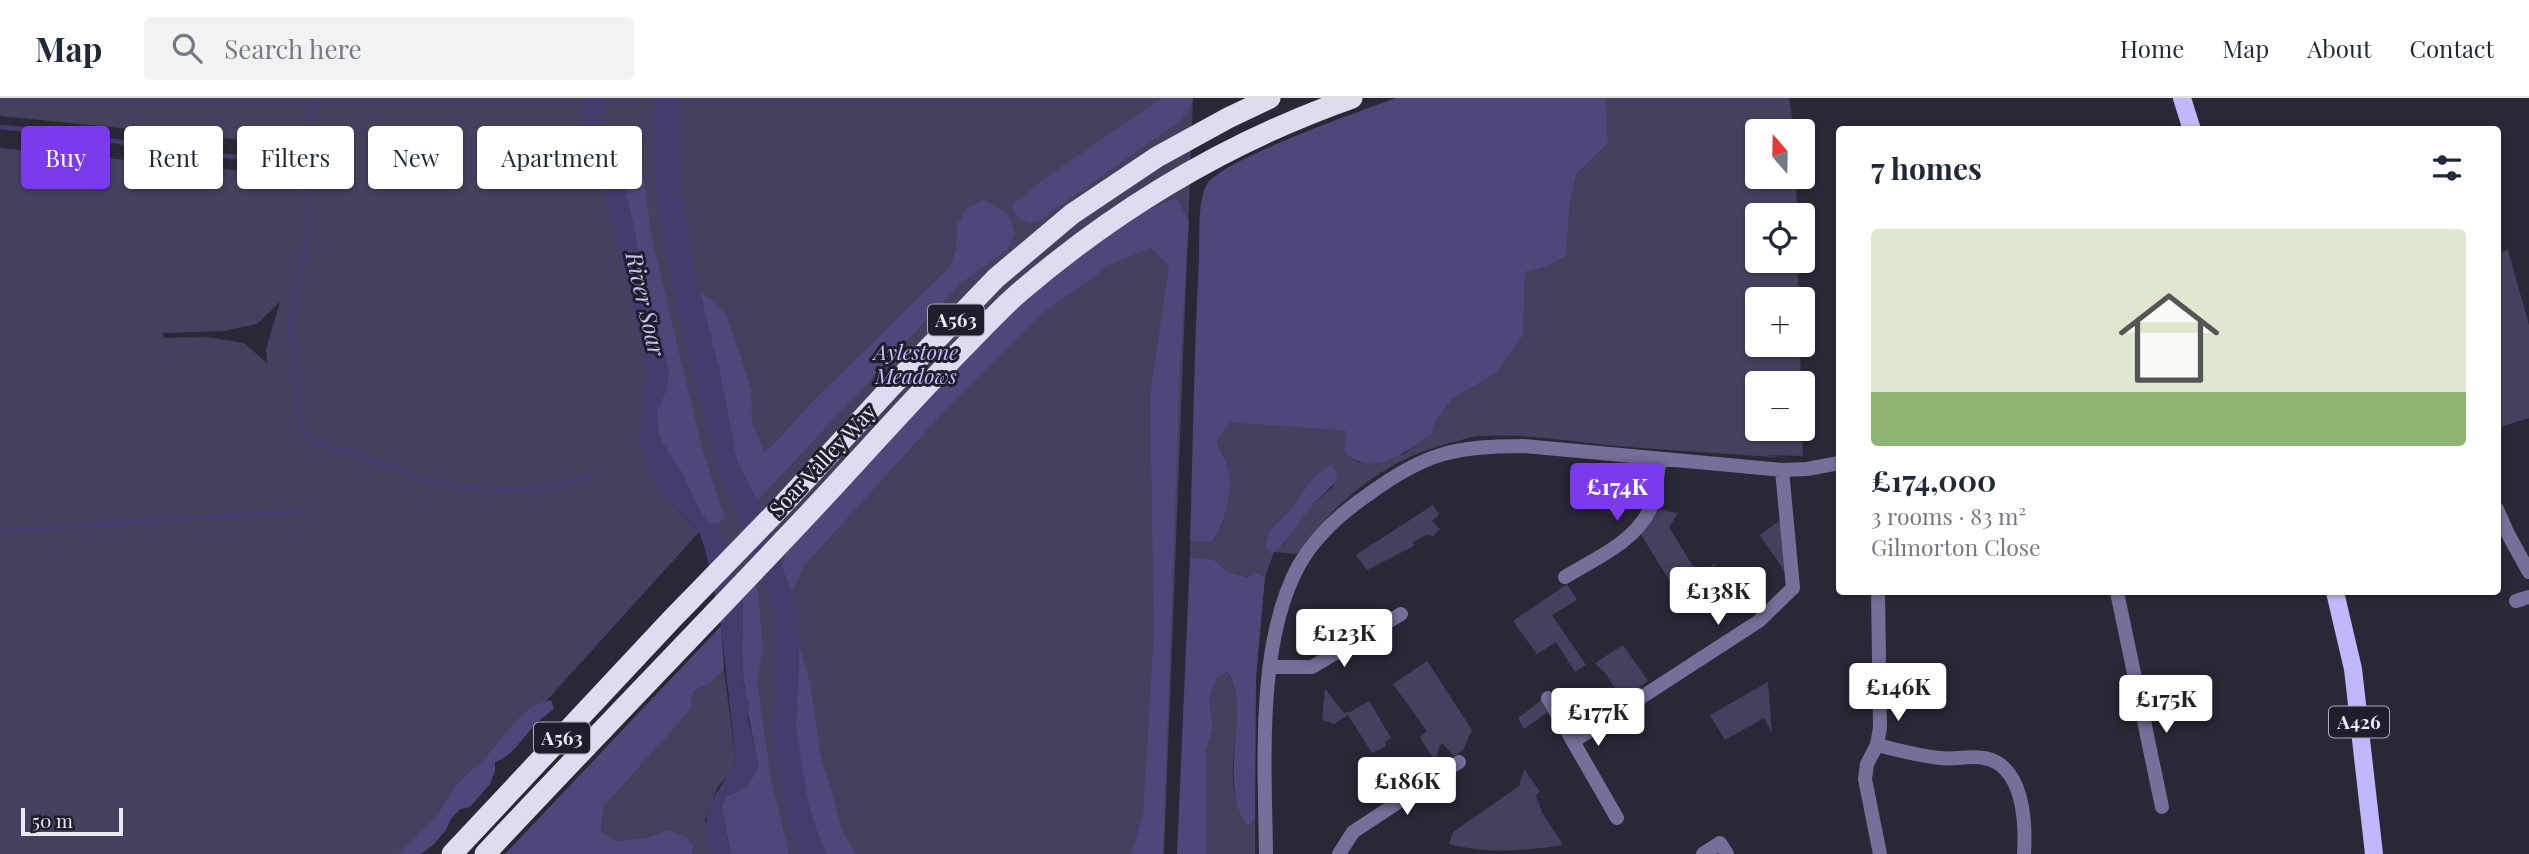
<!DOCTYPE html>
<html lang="en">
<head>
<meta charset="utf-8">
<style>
	:root { --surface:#fff; --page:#f2f2f3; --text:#1f2937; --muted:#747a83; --line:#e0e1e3; --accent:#7c3aed }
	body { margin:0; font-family:"Playfair Display",serif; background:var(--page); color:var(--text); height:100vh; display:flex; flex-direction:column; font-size:26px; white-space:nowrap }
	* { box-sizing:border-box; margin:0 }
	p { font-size:23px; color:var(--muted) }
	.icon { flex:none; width:38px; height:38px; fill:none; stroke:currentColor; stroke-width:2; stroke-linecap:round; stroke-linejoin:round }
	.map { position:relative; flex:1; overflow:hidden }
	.sheet { position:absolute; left:1836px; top:28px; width:665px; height:469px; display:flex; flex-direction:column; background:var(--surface); border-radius:7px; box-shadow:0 2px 5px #0004 }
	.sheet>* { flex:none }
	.banner { position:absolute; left:21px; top:28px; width:665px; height:63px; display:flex; gap:14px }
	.needle { width:46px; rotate:340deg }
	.controls { position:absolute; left:1745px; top:21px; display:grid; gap:14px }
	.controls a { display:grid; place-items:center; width:70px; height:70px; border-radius:7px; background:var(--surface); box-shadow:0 2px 5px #0004; font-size:35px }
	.scale { position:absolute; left:21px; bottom:18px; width:102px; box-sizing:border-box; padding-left:7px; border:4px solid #eae9f3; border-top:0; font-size:19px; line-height:24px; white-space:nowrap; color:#eae9f3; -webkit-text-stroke:5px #201e2d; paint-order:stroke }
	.price { position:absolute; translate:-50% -60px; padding:0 16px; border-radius:7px; background:#fff; color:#222; font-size:23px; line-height:46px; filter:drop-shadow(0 2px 4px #0008) }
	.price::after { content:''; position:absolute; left:50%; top:42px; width:21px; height:16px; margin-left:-10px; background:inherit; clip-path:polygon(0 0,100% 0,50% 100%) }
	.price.current { background:var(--accent); color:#fff }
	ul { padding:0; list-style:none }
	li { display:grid; align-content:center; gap:14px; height:371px; padding:0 35px }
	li+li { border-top:2px solid var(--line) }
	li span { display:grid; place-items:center; height:217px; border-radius:7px; color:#555 }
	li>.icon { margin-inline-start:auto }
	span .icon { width:126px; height:126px; fill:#fffc; stroke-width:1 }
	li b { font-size:30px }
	h2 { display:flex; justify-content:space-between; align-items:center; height:84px; padding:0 35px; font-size:30px }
	.tag { padding:0 24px; border-radius:7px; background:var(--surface); box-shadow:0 2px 5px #0004; font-size:24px; line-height:63px }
	.tag.current { background:var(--accent); color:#fff }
	header { display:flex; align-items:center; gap:42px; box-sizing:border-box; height:98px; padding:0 35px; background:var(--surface); border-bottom:2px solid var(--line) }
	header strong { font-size:33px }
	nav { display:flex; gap:38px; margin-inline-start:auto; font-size:24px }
	.search { width:490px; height:63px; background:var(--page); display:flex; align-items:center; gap:18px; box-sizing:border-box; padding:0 24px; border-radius:7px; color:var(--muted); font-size:26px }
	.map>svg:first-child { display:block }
	.green { fill:#45405e; fill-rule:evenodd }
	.forest { fill:#4f4679 }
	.water { fill:#453c6e }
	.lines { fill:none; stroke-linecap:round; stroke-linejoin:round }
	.stream { stroke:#453c6e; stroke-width:4.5 }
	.street { stroke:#756f99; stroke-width:14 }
	.primary { stroke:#c1b7fc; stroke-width:18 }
	.highway { stroke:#dfdcf1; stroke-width:21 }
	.labels { text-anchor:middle; stroke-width:6; stroke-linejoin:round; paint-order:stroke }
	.shield { fill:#201e2d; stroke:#adacb8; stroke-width:2 }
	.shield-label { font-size:19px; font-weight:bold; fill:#eae9f3 }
	.park-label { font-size:21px; font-style:italic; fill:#c5bcfc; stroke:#201e2d }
	.street-label { font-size:21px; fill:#eae9f3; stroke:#201e2d }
	.water-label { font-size:23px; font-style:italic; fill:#c9c2f3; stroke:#201e2d }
</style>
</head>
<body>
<header>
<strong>Map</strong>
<div class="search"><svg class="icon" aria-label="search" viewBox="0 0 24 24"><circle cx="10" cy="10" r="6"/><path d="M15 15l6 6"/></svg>Search here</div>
<nav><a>Home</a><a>Map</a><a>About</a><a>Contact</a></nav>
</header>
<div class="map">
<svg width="2529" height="756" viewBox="0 0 2529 756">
	<rect width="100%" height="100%" fill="#2a2837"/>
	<path class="green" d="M 0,0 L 1193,0 L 1164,756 L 738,756 L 757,681 L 747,498 L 707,431 L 653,385 L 699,434 L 408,756 L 0,756 L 0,50 L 286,77 L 291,47 L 0,18 ZM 280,204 L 266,251 L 267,265 L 244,245 L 206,239 L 164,240 L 162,235 L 223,233 L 257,226 Z
		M 1606,0 L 1789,0 L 1794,33 L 1757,33 L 1757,79 L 1796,79 L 1797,117 L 1757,117 L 1757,163 L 1798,163 L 1799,201 L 1757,201 L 1757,247 L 1800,247 L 1801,285 L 1757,285 L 1757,331 L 1802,331 L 1803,358 L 1764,357 L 1789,360 C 1732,356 1675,353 1618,348 C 1573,344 1526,335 1480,338 C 1471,338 1463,342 1454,344 C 1388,359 1336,402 1297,456 L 1274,454 L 1265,479 L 1258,475 L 1248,479 L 1228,474 L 1214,462 L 1190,459 L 1190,443 L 1212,443 C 1224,430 1231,398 1230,380 C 1230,369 1221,355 1217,344 L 1231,323 L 1346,333 L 1344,353 L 1359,365 L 1404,356 L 1432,336 L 1434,326 L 1452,301 L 1495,276 L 1522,237 L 1525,174 L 1549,168 L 1566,158 L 1570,106 L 1577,75 L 1608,46 ZM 1315,377 L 1334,388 L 1311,408 L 1283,447 L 1270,432 L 1288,414 Z
		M 2508,152 L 2529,227 L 2529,320 L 2497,330 L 2497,155 Z
		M 1433,407 L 1439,416 L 1432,423 L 1440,431 L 1432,439 L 1428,436 L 1413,444 L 1414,448 L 1367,472 L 1356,457 Z
		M 1651,410 L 1678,415 L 1669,429 L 1692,467 L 1703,474 L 1717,464 L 1700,491 L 1682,503 L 1637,430 Z
		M 1783,420 L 1790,481 L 1760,437 Z
		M 1567,486 L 1577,502 L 1552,517 L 1586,567 L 1575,574 L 1556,544 L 1537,556 L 1513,523 Z
		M 1623,547 L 1648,583 L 1622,601 L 1606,576 L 1595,565 Z
		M 1427,563 L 1472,632 L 1463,652 L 1454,658 L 1442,645 L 1438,651 L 1437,667 L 1420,639 L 1427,633 L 1393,586 Z
		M 724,572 L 736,664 L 727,679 L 718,688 L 705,722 L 713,756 L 692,756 L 694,749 L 667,732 L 649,739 L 616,743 L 601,735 L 604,708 L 693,593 L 709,586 Z
		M 1227,574 C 1249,605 1226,662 1235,698 C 1237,708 1244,719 1248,728 L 1255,721 L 1255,756 L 1206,756 L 1206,654 L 1213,628 L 1209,600 L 1217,580 Z
		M 1768,584 L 1772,635 L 1764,620 L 1725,642 L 1710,617 Z
		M 1559,589 L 1565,602 L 1524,631 L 1518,620 Z
		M 1325,591 L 1344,615 L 1350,614 L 1369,603 L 1391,640 L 1385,644 L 1386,648 L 1372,655 L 1348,617 L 1334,626 L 1322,622 Z
		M 1524,671 L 1540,694 L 1536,697 L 1542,714 L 1563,747 C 1524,753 1486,756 1449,746 L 1453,734 L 1519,688 Z"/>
	<path class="forest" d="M 1162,0 L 1193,0 L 1189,11 L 1180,23 L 1040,122 L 1032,125 L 1018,121 L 1012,107 L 1041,83 Z
		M 1396,0 L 1606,0 L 1608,46 L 1577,75 L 1570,106 L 1566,158 L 1549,168 L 1525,174 L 1523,237 L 1495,276 L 1452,301 L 1434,326 L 1432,336 C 1408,353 1370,382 1344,353 L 1346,333 L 1231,324 L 1217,344 C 1221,355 1230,369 1230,380 C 1231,398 1224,430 1212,443 L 1190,443 C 1193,349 1194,254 1199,160 C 1200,140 1197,103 1207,86 C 1221,62 1363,12 1396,0 Z
		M 634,55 L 638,56 L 643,69 L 650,131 L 679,255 L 703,352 L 725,420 L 717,426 L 709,425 C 696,410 692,393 683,377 C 671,355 657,345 657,318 C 657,308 667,290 669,276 L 644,178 L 625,88 L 618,67 Z
		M 1176,100 L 1189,123 L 1180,269 L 1163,756 L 1131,756 L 1143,717 L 1154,534 L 1150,298 L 1169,168 L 1151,150 L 1111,166 L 1043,215 L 940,318 L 803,469 L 792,494 L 782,469 L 787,452 L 1007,216 L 1100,142 L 1147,112 Z
		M 983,102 L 1008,115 L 1015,135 L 1007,152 L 961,185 L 757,403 L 737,363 L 720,275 L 700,195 L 713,203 L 726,217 L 742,261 L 751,293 L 752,324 L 764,355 L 781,339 L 812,304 L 949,170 L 956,152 L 957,127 L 967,110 Z
		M 1332,366 L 1338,377 C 1332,392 1320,397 1310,410 C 1298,425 1290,442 1274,454 L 1265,451 L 1270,432 L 1288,414 L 1315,377 Z
		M 1190,459 L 1214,462 L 1228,474 L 1247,479 L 1258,475 L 1265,479 L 1256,580 L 1255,721 L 1248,728 C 1215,688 1253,607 1227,574 L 1217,580 L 1209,600 L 1213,628 L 1206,654 L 1206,756 L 1177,756 Z
		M 756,487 L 758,495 L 763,550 L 757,583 L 771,681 L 789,756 L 731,756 L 721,708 L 727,698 L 748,688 L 759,666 C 750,630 743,592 742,555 C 742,537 743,518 743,500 Z
		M 721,528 L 724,572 L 709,586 L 693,593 L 690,612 L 604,708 L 601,734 L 616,743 L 649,739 L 667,732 L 685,738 L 694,749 L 692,756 L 505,756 Z
		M 799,548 L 810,584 L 820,655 L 843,734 L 856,756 L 827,756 C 810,724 797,666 796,630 C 795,603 798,575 799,548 Z
		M 551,602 L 554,611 C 548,616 541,620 536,626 C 522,639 515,657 495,664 L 495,673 L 490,686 L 470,709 L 460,711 L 451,721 L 446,732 L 434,746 L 421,756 L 399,756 L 440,713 L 456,687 L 486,659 L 513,626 L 532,608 Z"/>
	<path class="water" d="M 583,0 L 605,0 L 600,23 L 605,43 L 618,67 L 625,88 L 644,178 L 669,276 L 667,291 L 657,314 L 658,338 L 683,376 L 697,409 L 709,425 L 717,426 L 743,500 L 742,554 L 744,589 L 749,606 L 748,621 L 759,666 L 748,688 L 727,698 L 721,708 L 731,756 L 713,756 C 695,715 717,697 736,664 L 721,528 L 706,454 L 699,434 L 653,385 L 641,353 L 639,338 L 646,280 L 644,253 L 604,93 L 583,32 Z
		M 654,0 L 681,0 L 680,34 L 682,102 L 696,177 L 720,275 L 737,363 L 757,403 L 798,513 L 799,572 L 796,630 L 809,708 L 820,743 L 827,756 L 798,756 C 784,716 772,657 773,615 C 774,585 778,554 774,524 C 769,475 733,418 717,369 C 704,325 693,279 683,234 C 665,156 649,80 654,0 Z"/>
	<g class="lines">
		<path class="stream" d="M 0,29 L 32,32 L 68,40 L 116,43 L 162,53 L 207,57 L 243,59 L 306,53 L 317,0
			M 306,53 L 306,149 L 291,223 L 291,237 L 298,267 L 296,308 L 305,336 L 310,343 L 388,367 L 425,382 L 487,393 L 552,391 L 590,378
			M 0,433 L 300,413"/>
		<path class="street" d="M 2497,411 L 2508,436 L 2529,474
			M 1565,479 C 1594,461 1635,444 1650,411 C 1656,396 1657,377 1660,362
			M 1878,494 L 1880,630 L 1877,647 L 1867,666 L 1865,681 L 1880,756
			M 2117,494 L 2162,709
			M 2516,503 L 2529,499
			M 1270,569 L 1312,569 L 1401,516
			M 1548,600 L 1617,720
			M 1574,643 L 1759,523 L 1793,490 L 1782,372
			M 1877,647 C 1898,652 1919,658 1941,660 C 1955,662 1970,657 1984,660 C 2024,667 2026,725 2024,756
			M 1266,756 C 1265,669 1256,545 1299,467 C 1316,437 1341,415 1369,396 C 1425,355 1455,348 1523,348 L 1782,372 L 1807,371 L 1839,365
			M 1339,756 L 1353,734 L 1459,664
			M 1703,756 L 1720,745 L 1727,756"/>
		<path class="primary" d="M 2182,0 L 2192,32
			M 2335,494 L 2353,571 L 2374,756"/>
		<path class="highway" d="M 452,756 L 671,522 L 778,412 L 891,289 L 996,180 L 1072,116 L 1157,59 L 1228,20 L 1270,0
			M 485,756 C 588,646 692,539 795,430 C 854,368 910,303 971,242 C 987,226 1003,208 1021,193 C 1119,109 1230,43 1352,0"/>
	</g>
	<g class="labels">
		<g class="shield">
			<rect x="928" y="206.5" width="56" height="31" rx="5"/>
			<rect x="2329" y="608.5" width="60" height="31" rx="5"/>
			<rect x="534" y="624.5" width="56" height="31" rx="5"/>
		</g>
		<g class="shield-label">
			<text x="956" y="229">A563</text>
			<text x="2359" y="631">A426</text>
			<text x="562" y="647">A563</text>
		</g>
		<g class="park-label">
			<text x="916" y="262">Aylestone<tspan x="916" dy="24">Meadows</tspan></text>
		</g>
		<g class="street-label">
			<text transform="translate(823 363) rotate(-47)" y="7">Soar Valley Way</text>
		</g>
		<g class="water-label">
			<text transform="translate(645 206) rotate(77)" y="8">River Soar</text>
		</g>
	</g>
</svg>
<div class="controls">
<a><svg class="needle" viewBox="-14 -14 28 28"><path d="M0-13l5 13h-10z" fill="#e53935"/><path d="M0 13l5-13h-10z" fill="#747a83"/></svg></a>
<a><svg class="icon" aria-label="locate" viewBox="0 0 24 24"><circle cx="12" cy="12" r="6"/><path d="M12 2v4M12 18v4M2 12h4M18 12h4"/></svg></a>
<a>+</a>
<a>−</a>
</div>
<div class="scale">50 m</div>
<b class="price current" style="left:1617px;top:425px">£174K</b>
<b class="price" style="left:1718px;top:529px">£138K</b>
<b class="price" style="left:1344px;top:571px">£123K</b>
<b class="price" style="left:1898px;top:625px">£146K</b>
<b class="price" style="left:2166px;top:637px">£175K</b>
<b class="price" style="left:1598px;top:650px">£177K</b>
<b class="price" style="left:1407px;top:719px">£186K</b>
<div class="banner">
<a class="tag current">Buy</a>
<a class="tag">Rent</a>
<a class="tag">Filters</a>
<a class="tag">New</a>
<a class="tag">Apartment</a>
</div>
<section class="sheet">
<h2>7 homes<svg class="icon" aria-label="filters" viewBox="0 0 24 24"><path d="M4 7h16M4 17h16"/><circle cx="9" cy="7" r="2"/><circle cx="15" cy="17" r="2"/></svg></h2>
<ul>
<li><span style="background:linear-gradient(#dfe7d0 75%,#8fb573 0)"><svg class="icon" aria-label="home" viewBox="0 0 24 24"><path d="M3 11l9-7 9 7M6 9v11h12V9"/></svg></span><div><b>£174,000</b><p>3 rooms · 83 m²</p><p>Gilmorton Close</p></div></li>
</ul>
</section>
</div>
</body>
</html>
